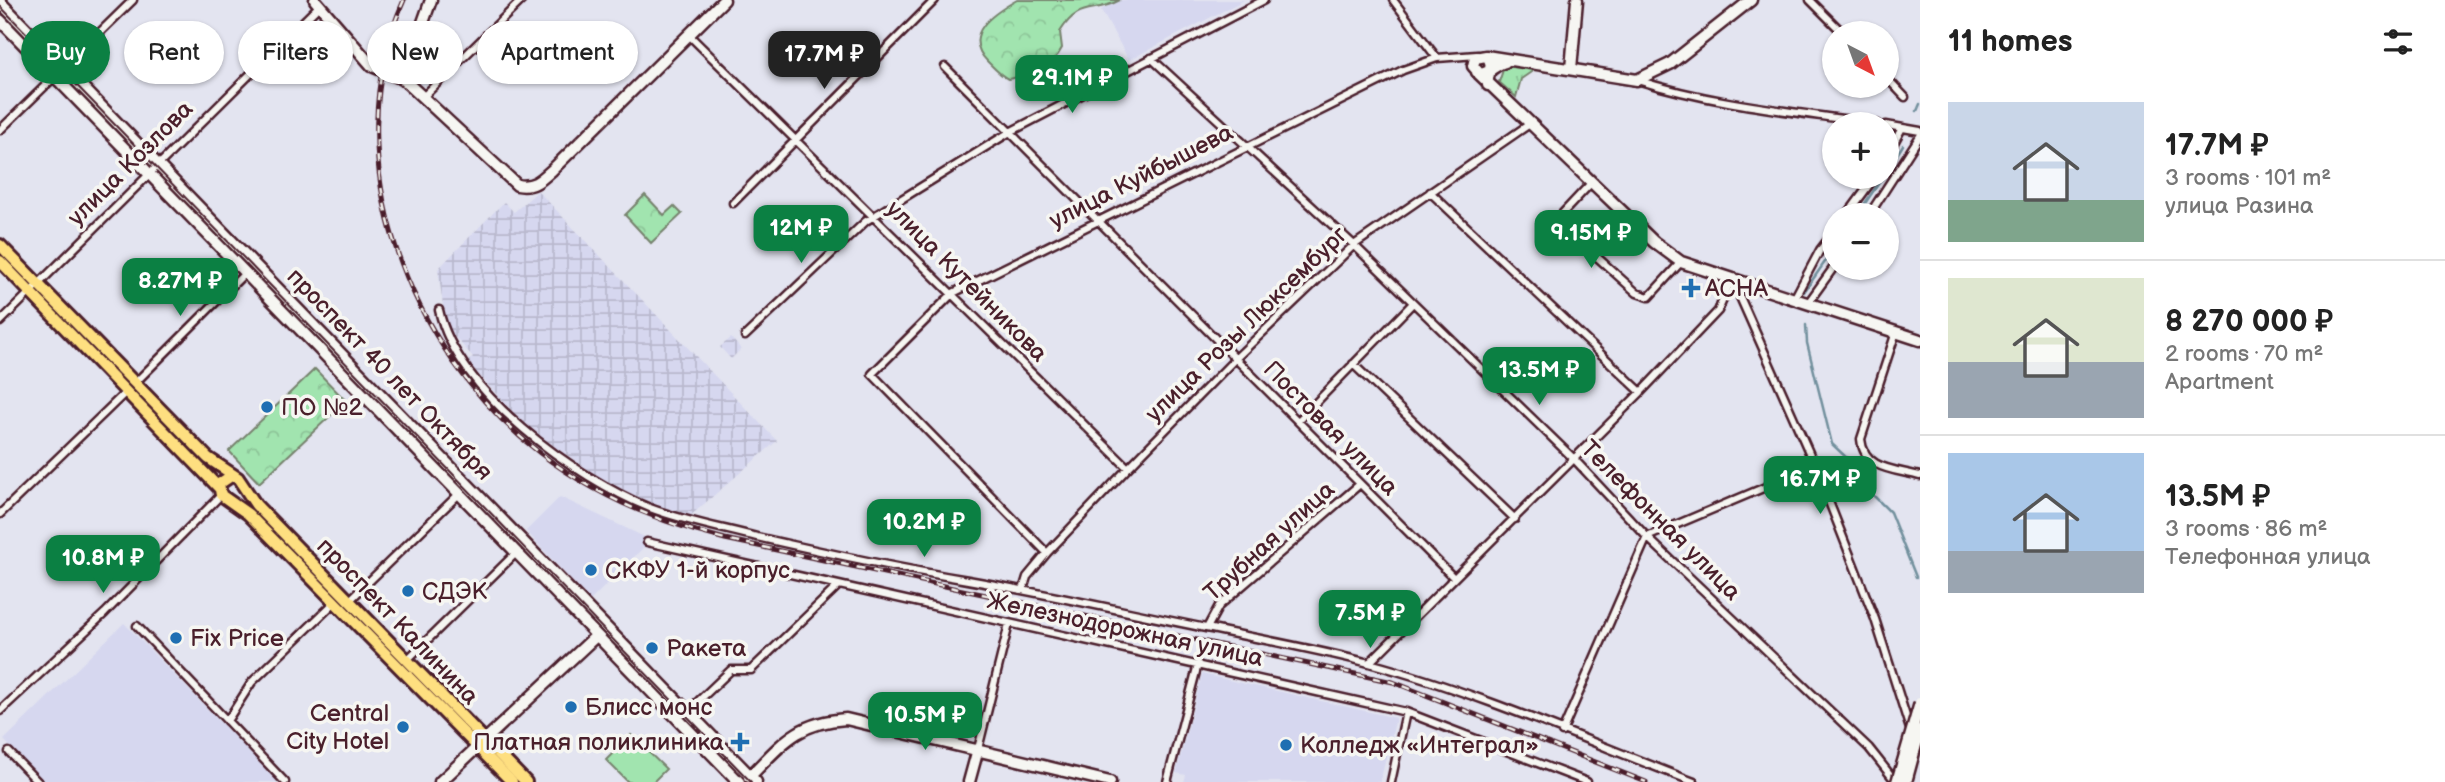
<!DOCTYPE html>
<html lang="en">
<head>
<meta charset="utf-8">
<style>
	:root { --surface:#fff; --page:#f6f6f6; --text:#222; --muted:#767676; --line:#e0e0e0; --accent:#0b8043 }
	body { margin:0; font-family:"Balsamiq Sans",sans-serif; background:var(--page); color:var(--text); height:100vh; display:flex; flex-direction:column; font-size:26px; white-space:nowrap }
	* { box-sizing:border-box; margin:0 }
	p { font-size:23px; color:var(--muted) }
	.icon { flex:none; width:38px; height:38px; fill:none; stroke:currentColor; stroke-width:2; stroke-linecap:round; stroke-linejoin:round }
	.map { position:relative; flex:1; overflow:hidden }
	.panel { display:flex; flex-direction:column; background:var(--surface); width:525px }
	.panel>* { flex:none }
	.top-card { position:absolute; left:21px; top:21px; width:665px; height:63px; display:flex; gap:14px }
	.needle { width:46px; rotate:139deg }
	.fabs { position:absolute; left:1822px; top:21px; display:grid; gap:14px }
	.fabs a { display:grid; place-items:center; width:77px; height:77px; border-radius:50%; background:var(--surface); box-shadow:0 2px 5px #0004; font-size:35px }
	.price { position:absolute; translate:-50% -60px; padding:0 16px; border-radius:14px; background:var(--accent); color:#fff; font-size:23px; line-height:46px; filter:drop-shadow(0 2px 4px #0008) }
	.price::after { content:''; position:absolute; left:50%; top:42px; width:21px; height:16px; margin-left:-10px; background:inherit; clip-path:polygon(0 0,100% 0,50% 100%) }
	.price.selected { background:#222; color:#fff }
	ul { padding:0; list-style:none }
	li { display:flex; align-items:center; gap:21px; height:175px; padding:0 28px }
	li+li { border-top:2px solid var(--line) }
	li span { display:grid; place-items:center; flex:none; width:196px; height:140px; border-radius:0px; color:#555 }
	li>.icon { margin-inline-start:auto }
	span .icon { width:84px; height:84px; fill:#fffc; stroke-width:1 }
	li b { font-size:30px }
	h2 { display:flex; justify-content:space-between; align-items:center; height:84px; padding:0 28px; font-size:30px }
	.tag { padding:0 24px; border-radius:32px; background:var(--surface); box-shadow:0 2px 5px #0004; font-size:24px; line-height:63px }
	.tag.selected { background:var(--accent); color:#fff }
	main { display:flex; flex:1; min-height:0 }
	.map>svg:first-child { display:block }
	.built { fill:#d6d7ef }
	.industrial { fill:url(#industrial-grid) }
	.grass { fill:url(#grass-tufts); stroke:#76826d; stroke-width:2 }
	.forest { fill:url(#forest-crowns); stroke:#76826d; stroke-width:2 }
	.garden { fill:#a1e4af; stroke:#76826d; stroke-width:2 }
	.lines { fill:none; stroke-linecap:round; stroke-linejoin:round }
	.stream { stroke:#72909d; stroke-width:2.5 }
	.street-casing { stroke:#4a1f2b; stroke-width:11 }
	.secondary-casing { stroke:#4a1f2b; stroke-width:15 }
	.primary-casing { stroke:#4a1f2b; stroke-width:16 }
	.street { stroke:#f6f6f2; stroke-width:6 }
	.secondary { stroke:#f6f6f2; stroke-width:10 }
	.primary { stroke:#fedf80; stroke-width:10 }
	.tram { stroke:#4a1f2b; stroke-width:2 }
	.rail-casing { stroke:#4a1f2b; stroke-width:5 }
	.rail { stroke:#f6f6f2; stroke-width:2.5; stroke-dasharray:8; stroke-linecap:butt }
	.secondary-bridge-casing { stroke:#4a1f2b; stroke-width:15; stroke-linecap:butt }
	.secondary-bridge { stroke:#f6f6f2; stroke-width:10 }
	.poi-dot { fill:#1f6fb2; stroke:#f6f6f2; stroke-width:2.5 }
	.labels { text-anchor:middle; stroke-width:7; stroke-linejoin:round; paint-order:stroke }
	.street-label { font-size:24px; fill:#4a1f2b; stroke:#f6f6f2 }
	.poi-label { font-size:24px; fill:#4a1f2b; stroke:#f6f6f2; text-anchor:start }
</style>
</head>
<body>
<main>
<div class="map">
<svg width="1920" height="782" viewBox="0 0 1920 782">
	<defs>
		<pattern id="industrial-grid" width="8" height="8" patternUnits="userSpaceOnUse" patternTransform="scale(1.75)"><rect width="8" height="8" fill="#d6d7ef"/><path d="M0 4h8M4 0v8" fill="none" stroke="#b9b8cd"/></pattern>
		<pattern id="grass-tufts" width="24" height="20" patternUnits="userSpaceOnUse" patternTransform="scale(1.75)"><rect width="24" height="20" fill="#a1e4af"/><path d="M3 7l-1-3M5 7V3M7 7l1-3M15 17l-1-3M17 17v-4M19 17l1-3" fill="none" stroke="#8cc397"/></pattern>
		<pattern id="forest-crowns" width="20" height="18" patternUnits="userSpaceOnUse" patternTransform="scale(1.75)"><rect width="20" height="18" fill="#a1e4af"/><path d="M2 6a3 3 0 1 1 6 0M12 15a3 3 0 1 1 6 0" fill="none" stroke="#8cc397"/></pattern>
	</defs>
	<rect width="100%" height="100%" fill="#e3e4f0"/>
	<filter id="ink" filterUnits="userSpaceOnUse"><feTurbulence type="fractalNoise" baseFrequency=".0143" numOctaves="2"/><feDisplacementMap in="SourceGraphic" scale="14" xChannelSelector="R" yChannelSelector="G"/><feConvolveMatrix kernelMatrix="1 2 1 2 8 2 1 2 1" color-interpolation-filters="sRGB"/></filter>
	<g filter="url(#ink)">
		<path class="built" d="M 1120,0 L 1244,0 L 1129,60 L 1101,10 Z
			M 560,497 L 651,540 L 590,601 L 526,531 Z
			M 124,623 L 278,782 L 44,782 L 4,740 Z
			M 1202,674 L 1396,718 L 1380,782 L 1184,782 L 1186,775 L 1176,773 Z"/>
		<path class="industrial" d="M 538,191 L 777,441 L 689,517 L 654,506 L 612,486 L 542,438 L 514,413 L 467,362 L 473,357 L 446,327 L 438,269 L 504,202 L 514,212 Z
			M 731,338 L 741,349 L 731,359 L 720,347 Z"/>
		<path class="grass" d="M 1513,65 L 1537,68 L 1521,79 L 1516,97 L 1499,82 L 1503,70 Z"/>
		<path class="forest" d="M 1017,0 L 1120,0 C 1092,15 1080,0 1060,32 L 1062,48 C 1053,67 1027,76 1008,79 C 1000,75 994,68 987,61 C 961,34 994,13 1017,0 Z
			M 645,195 L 664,215 L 674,206 L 682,214 L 651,243 L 625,215 Z
			M 315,369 L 346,401 L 259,483 L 229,451 Z"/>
		<path class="garden" d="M 631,735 L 666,769 L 653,782 L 628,782 L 606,760 Z"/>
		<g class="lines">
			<path class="stream" d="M 1917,111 L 1920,104
				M 1886,172 L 1903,145
				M 1857,215 L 1883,177
				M 1804,292 L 1834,249
				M 1806,325 L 1807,343 L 1832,444 L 1865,475 L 1868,490 L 1890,512 L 1916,577"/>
			<defs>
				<path id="street" d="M 1393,0 L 1437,58
					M 1810,0 L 1843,33
					M 689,35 L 1128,468
					M 1151,58 L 1354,245 L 1574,459 L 1647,537 L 1869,748 L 1896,782
					M 945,67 L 1454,578
					M 1886,77 L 1905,97
					M 1637,80 C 1715,105 1798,112 1878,124
					M 424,96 L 522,0
					M 1886,125 L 1920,131
					M 0,130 L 133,0
					M 1886,157 L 1902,128
					M 1592,182 L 1560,216 L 1558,222 L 1637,293 L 1649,297 L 1681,262
					M 1430,192 L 1641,392
					M 733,203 L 935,0
					M 1847,215 L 1875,177
					M 1869,215 L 1920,136
					M 1732,279 L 1815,466 L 1875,619 L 1910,729
					M 1794,299 L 1820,250 L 1834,232
					M 1808,303 L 1834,267
					M 439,310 C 457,393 576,478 650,508 C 684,521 722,528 757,537 C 827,553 897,568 968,580 C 1048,594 1126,612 1206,628 C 1260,639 1315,649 1369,663 C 1480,693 1587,741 1694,782
					M 0,322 L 320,5
					M 1896,332 L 1861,439 C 1864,470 1894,469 1920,476
					M 745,336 L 866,221 L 1010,132 L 1264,0
					M 1353,364 L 1515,519
					M 135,383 L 245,273
					M 1298,421 L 1413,303
					M 0,514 L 127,391
					M 647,542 L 1406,712 L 1587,782
					M 1047,553 L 872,374 L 953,293 L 1403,70 L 1437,58 L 1477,55
					M 1023,590 L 1027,577 L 1047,553 L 1128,468 L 1235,359 L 1354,245 L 1531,123
					M 349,601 L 459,494
					M 137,626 L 285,782
					M 1207,628 L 1219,606 L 1360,484
					M 407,660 L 516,553
					M 1369,663 L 1641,392 L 1718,311 L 1732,279
					M 0,711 L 105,613 L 221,495
					M 687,712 L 731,670 L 751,670 L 838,586
					M 227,721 L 252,682 L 335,602
					M 1562,732 L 1647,537 L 1815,466
					M 978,749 L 1009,624
					M 9,752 L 38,782
					M 1167,782 L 1198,664
					M 1391,782 L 1406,712"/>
				<path id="secondary" d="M 315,0 L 372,66 L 403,79 L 517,185 C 533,188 540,181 552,170 L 724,0
					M 0,2 L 756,782
					M 0,20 L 739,782
					M 1486,56 L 1637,80 L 1670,64 L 1751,0
					M 1571,69 L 1577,0
					M 1477,72 L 1654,242 L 1681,262 L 1920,340
					M 403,79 L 431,0
					M 1488,85 C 1486,74 1496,64 1486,56 L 1475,58 L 1473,66 L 1480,74 C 1490,73 1496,64 1505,62
					M 749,777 C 782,744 797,722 846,719 L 1110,782
					M 440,782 L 596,636
					M 969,782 L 978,749"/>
				<path id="primary" d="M 0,245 L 208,458 L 238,478 L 256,505 L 526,782
					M 0,261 L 219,488
					M 231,476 L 219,484 L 221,495 L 248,514 L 512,782"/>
			</defs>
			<use href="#street" class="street-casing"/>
			<use href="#secondary" class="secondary-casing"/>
			<use href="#primary" class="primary-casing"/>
			<use href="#street" class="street"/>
			<use href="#secondary" class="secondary"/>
			<use href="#primary" class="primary"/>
			<path class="tram" d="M 0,6 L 751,782
				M 1900,782 L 1920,713"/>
			<defs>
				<path id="rail" d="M 404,0 C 333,158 408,351 540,453 C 596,496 657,522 725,539 L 1393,682 L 1646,782"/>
			</defs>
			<use href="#rail" class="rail-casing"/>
			<use href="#rail" class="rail"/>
			<defs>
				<path id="secondary-bridge" d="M 1897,782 L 1920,703
					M 1906,782 L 1920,730"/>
			</defs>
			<use href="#secondary-bridge" class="secondary-bridge-casing"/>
			<use href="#secondary-bridge" class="secondary-bridge"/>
		</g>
	</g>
	<g class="poi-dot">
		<path d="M1687.5 277.5h7v7h7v7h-7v7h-7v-7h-7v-7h7z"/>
		<circle cx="267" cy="407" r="7"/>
		<circle cx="591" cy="570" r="7"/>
		<circle cx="408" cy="591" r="7"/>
		<circle cx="176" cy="638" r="7"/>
		<circle cx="652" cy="648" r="7"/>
		<circle cx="571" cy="707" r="7"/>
		<circle cx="403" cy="727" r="7"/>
		<path d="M736.5 731.5h7v7h7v7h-7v7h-7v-7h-7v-7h7z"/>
		<circle cx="1286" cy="745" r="7"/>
	</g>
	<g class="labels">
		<g class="street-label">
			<text transform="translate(130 163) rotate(-45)" y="8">улица Козлова</text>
			<text transform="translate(1141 176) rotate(-27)" y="8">улица Куйбышева</text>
			<text transform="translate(967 281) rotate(45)" y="8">улица Кутейникова</text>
			<text transform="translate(1246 324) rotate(-44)" y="8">улица Розы Люксембург</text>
			<text transform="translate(390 374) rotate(46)" y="8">проспект 40 лет Октября</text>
			<text transform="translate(1331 428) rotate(45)" y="8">Постовая улица</text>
			<text transform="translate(1661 520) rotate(45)" y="8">Телефонная улица</text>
			<text transform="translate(1269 541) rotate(-42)" y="8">Трубная улица</text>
			<text transform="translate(398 621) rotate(46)" y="8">проспект Калинина</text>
			<text transform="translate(1125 629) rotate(12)" y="8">Железнодорожная улица</text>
		</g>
		<g class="poi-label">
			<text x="1705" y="296">АСНА</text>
			<text x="281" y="415">ПО №2</text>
			<text x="605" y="578">СКФУ 1-й корпус</text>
			<text x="422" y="599">СДЭК</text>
			<text x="190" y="646">Fix Price</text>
			<text x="666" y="656">Ракета</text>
			<text x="585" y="715">Блисс монс</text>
			<text x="389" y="721" text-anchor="end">Central<tspan x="389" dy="28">City Hotel</tspan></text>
			<text x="724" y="750" text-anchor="end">Платная поликлиника</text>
			<text x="1300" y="753">Колледж «Интеграл»</text>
		</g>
	</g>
</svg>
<div class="fabs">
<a><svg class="needle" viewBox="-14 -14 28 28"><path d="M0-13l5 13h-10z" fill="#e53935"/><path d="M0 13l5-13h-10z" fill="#767676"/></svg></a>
<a>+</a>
<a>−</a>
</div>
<b class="price selected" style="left:824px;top:91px">17.7M ₽</b>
<b class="price" style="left:1072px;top:115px">29.1M ₽</b>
<b class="price" style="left:801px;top:265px">12M ₽</b>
<b class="price" style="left:1591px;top:270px">9.15M ₽</b>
<b class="price" style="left:180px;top:318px">8.27M ₽</b>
<b class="price" style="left:1539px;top:407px">13.5M ₽</b>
<b class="price" style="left:1820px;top:516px">16.7M ₽</b>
<b class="price" style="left:924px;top:559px">10.2M ₽</b>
<b class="price" style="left:103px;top:595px">10.8M ₽</b>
<b class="price" style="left:1370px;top:650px">7.5M ₽</b>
<b class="price" style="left:925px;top:752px">10.5M ₽</b>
<div class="top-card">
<a class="tag selected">Buy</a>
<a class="tag">Rent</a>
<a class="tag">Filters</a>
<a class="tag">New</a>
<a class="tag">Apartment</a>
</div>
</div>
<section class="panel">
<h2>11 homes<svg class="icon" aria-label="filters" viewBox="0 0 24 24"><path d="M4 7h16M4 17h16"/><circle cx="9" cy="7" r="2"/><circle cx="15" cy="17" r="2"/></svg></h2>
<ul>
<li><span style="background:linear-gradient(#c9d6e8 70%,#7fa58c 0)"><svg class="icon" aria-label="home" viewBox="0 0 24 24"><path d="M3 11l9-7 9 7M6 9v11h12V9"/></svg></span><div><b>17.7M ₽</b><p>3 rooms · 101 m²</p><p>улица Разина</p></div></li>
<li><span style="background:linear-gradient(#dfe7d0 60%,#9aa5b1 0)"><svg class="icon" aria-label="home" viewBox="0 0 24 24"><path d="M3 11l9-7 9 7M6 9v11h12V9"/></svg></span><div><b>8 270 000 ₽</b><p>2 rooms · 70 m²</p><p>Apartment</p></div></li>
<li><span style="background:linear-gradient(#a9c7e8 70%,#9aa5b1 0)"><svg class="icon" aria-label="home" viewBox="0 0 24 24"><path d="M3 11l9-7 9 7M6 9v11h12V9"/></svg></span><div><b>13.5M ₽</b><p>3 rooms · 86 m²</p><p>Телефонная улица</p></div></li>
</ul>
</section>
</main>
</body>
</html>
